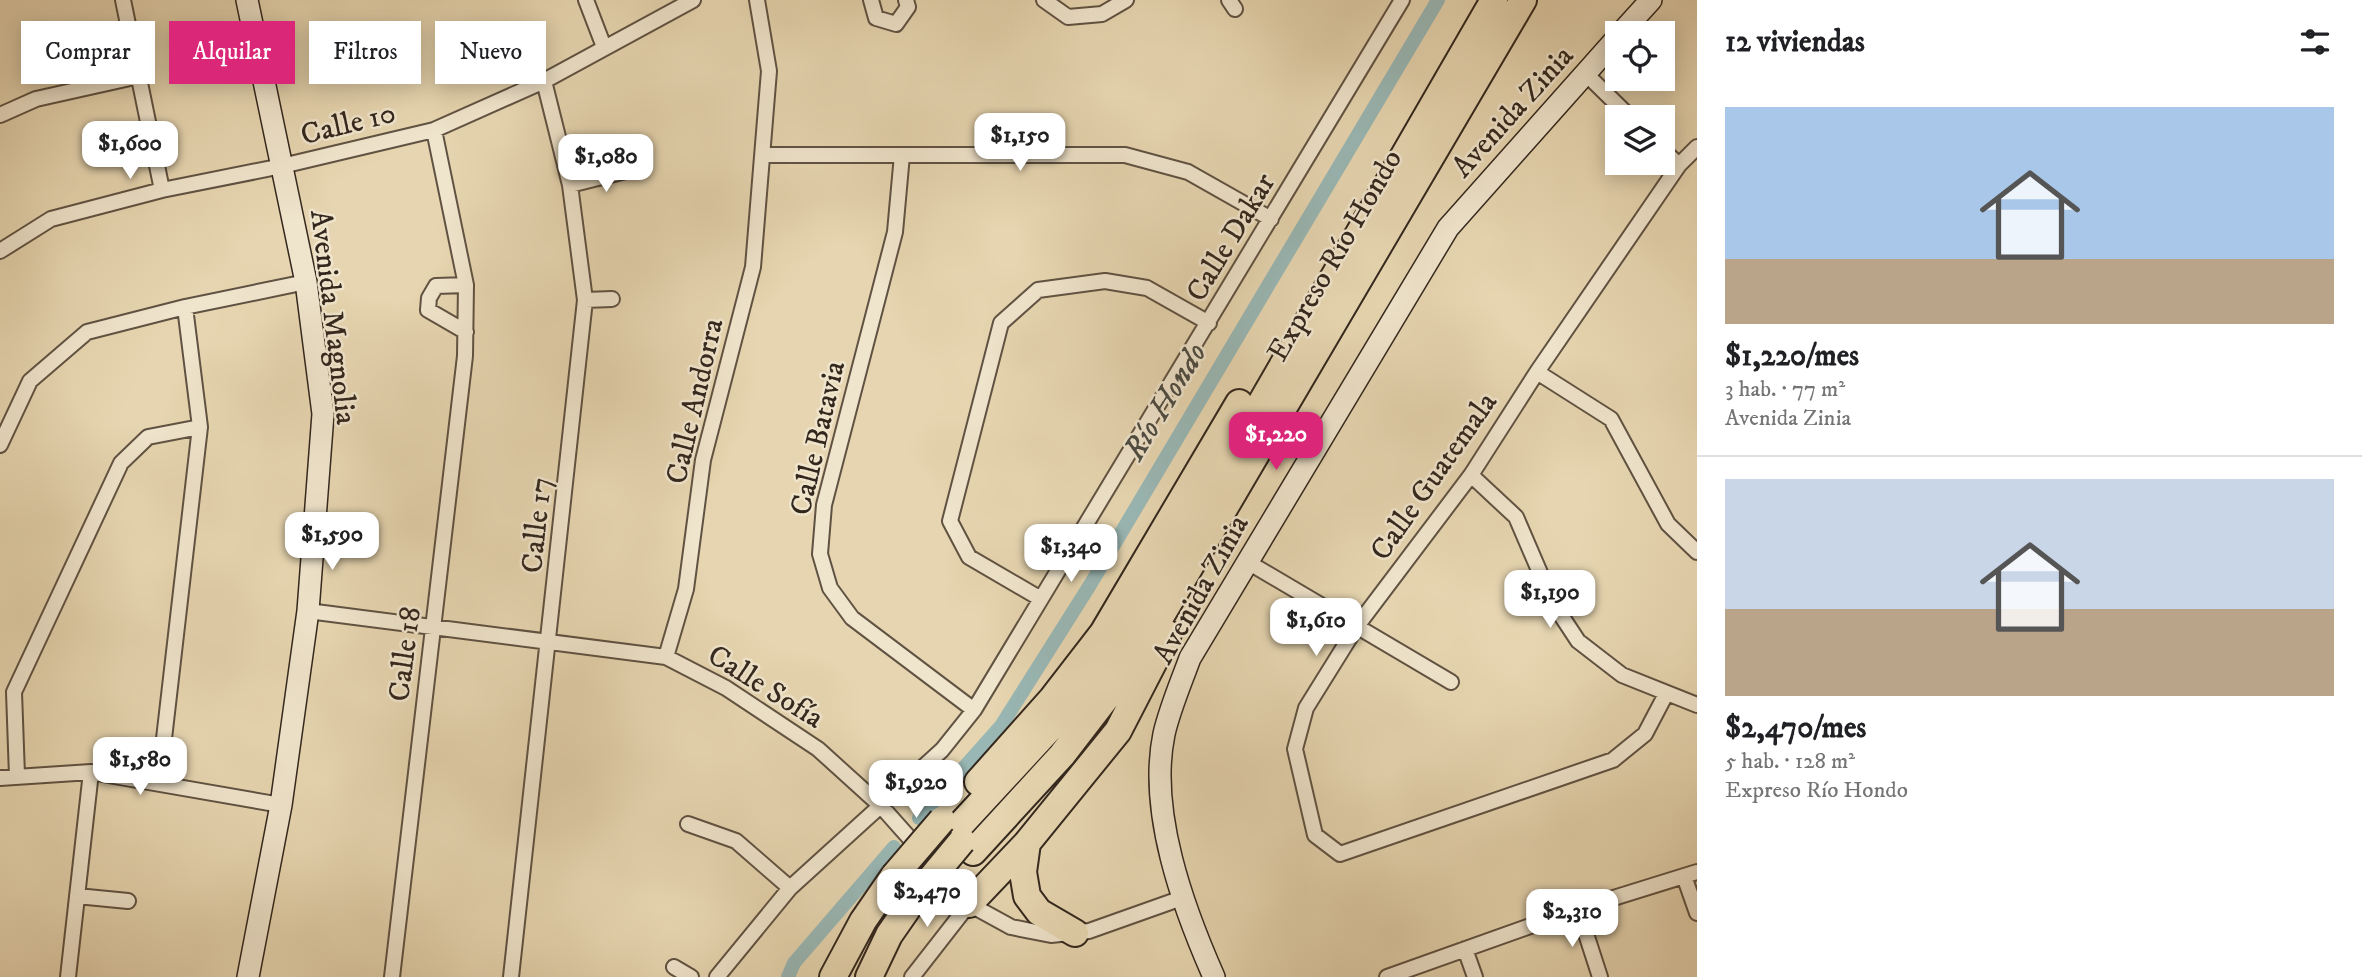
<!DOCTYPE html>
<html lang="es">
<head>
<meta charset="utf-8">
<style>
	:root { --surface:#fff; --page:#f2f2f2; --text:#202124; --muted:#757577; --line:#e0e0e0; --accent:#db2777 }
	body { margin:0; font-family:"IM FELL DW Pica",serif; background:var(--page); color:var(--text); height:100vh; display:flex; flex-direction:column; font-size:26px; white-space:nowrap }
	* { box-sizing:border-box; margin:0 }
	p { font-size:23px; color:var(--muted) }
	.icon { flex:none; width:38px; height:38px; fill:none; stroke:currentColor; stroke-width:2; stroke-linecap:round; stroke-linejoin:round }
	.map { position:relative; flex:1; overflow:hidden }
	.side { display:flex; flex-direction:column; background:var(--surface); width:665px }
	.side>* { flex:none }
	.guide { position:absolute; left:21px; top:21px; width:665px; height:63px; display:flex; gap:14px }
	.controls { position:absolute; left:1605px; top:21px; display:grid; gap:14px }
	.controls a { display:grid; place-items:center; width:70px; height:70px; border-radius:0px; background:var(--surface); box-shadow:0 4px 18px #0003; font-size:35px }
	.price { position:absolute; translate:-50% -60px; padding:0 16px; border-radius:14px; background:#fff; color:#222; font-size:23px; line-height:46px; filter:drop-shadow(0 2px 4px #0008) }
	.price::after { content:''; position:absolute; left:50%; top:42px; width:21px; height:16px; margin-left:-10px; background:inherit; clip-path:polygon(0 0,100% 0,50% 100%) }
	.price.selected { background:var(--accent); color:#fff }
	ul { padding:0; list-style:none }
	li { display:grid; align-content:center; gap:14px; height:371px; padding:0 28px }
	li+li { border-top:2px solid var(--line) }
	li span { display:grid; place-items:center; height:217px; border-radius:0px; color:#555 }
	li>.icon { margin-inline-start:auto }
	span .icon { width:126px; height:126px; fill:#fffc; stroke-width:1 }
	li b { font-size:30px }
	h2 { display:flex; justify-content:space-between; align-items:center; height:84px; padding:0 28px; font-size:30px }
	.pill { padding:0 24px; border-radius:0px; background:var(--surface); box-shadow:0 4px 18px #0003; font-size:24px; line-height:63px }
	.pill.selected { background:var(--accent); color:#fff }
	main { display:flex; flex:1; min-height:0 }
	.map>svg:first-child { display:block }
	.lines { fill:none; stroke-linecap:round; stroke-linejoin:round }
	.canal { stroke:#99b7b4; stroke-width:14 }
	.street-casing { stroke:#605242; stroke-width:18 }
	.secondary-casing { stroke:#33271d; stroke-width:24 }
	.highway-casing { stroke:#33271d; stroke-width:30 }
	.street { stroke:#efe4cc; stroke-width:14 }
	.secondary { stroke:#efe4cc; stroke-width:21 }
	.highway { stroke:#e6d5b0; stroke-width:26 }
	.highway-bridge-casing { stroke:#33271d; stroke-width:30; stroke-linecap:butt }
	.highway-bridge { stroke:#e6d5b0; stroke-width:26 }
	.labels { text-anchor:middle; stroke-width:5; stroke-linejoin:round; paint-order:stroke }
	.street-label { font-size:30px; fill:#33271d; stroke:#efe4cc }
	.water-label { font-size:32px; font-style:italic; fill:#4c4b43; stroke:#efe4cc }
</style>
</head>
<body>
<main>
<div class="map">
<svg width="1697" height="977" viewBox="0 0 1697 977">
	<rect width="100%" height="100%" fill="#e6d5b0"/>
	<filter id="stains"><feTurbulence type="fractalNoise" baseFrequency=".00286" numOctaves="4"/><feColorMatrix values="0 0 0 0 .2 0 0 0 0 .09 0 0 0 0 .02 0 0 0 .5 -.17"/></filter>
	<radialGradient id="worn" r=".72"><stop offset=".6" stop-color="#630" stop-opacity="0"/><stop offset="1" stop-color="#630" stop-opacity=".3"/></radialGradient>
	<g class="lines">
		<path class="canal" d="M 919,818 L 1001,726 L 1090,585 L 1438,0
			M 788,977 L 794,963 L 894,847"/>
		<defs>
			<path id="street" d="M 123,0 L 162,190
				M 586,0 L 604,47
				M 871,0 L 876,18 L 896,24 L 908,7 L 906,0
				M 1044,0 L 1068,17 L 1102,14 L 1126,0
				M 1229,0 L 1235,9
				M 1585,73 L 1630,117
				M 0,115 L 36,99 L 139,76
				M 1662,149 L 1679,165
				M 764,155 L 1125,155 L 1188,172 L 1271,219
				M 902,155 L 895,232 L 824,505 L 820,554 L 830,588 L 852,618 L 974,710
				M 570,185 L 634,169
				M 0,251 L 51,219 L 162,190 L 282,166 L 434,130 L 544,81 L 693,0
				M 585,300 L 612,299
				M 466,332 L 428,310 L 429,298 L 436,286 L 466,285
				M 1537,372 L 1611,419 L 1668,524 L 1697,552
				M 0,445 L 30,381 L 87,332 L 185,307 L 306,282
				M 1471,475 L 1516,517 L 1553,603 L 1578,641 L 1622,675 L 1697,705
				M 1246,561 L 1451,682
				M 1041,599 L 969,557 L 950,521 L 1001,323 L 1038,290 L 1105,281 L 1147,288 L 1209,323
				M 308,611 L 666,657 L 726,688 L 818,749 L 881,806 L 921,851
				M 666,657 L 686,589 L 703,460 L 753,267 L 769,71 L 757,0
				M 1666,694 L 1645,734 L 1613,760 L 1340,854 L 1315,835 L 1295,749 L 1306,708 L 1357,626 L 1471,475 L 1537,372 L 1679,165 L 1697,147
				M 17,776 L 14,692 L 121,463 L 148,437 L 200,427
				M 0,778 L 91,772 L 281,805
				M 159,782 L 200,427 L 185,307
				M 688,824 L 736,841 L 790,888
				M 935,866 L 969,904 L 1011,927 L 1051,935 L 1089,931 L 1182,898
				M 1684,876 L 1697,913
				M 77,896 L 128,901
				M 1578,909 L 1600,977
				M 1465,949 L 1475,977
				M 674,967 L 691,977
				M 68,977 L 91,772
				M 392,977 L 465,356 L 466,285 L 434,130
				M 511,977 L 585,300 L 570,185 L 544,81
				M 717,977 L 790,888 L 942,750 L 974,710 L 1402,0
				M 912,977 L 969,904
				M 1387,977 L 1578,909 L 1697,872"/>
			<path id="secondary" d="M 247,0 L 306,282 L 323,414 L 308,611 L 281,805 L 248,977
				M 1621,33 L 1651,0
				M 1214,977 C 1183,907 1148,811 1164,734 C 1170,708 1181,683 1190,658 L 1448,228 L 1617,38"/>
			<path id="highway" d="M 978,782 L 1052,699 L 1103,633 L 1239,403
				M 952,834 L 1088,687 L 1138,616 L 1494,0
				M 973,852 L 1062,755 L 1135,660 L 1523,0
				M 969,904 L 1027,843
				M 1075,933 L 1039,912 L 1027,896 L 1023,872 L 1027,843 L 1118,731 L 1168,634
				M 833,977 L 863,921 L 894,876
				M 869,977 L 889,935 L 914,899"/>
		</defs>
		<use href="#street" class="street-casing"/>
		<use href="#secondary" class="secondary-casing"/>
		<use href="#highway" class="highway-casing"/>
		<use href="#street" class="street"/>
		<use href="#secondary" class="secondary"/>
		<use href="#highway" class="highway"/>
		<defs>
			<path id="highway-bridge" d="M 894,876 L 942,820
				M 914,899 L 962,841"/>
		</defs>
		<use href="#highway-bridge" class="highway-bridge-casing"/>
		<use href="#highway-bridge" class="highway-bridge"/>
	</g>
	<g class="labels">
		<g class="street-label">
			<text transform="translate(1512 111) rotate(-48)" y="10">Avenida Zinia</text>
			<text transform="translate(348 123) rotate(-14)" y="10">Calle 10</text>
			<text transform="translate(1230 237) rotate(-59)" y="10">Calle Dakar</text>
			<text transform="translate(1334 255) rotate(-60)" y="10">Expreso Río Hondo</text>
			<text transform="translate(334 317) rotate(83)" y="10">Avenida Magnolia</text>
			<text transform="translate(694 401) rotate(-77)" y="10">Calle Andorra</text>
			<text transform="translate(817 438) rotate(-77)" y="10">Calle Batavia</text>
			<text transform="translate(1433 476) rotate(-55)" y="10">Calle Guatemala</text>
			<text transform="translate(536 525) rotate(-84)" y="10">Calle 17</text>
			<text transform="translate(1200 589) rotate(-61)" y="10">Avenida Zinia</text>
			<text transform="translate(404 654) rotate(-83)" y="10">Calle 18</text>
			<text transform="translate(766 686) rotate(32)" y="10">Calle Sofía</text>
		</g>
		<g class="water-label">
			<text transform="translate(1164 401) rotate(-59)" y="11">Río Hondo</text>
		</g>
	</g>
	<rect width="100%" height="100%" filter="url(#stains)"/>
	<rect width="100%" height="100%" fill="url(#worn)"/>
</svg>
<div class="controls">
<a><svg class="icon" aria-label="locate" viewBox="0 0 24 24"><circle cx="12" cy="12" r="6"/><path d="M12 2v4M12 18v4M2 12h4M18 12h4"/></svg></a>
<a><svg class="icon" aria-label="layers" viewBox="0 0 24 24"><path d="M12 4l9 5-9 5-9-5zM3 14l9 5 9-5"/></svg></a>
</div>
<b class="price" style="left:1020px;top:173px">$1,150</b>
<b class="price" style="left:130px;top:181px">$1,600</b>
<b class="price" style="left:606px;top:194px">$1,080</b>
<b class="price selected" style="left:1276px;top:472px">$1,220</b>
<b class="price" style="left:332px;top:572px">$1,590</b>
<b class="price" style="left:1071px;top:584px">$1,340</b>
<b class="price" style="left:1550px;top:630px">$1,190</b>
<b class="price" style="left:1316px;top:658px">$1,610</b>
<b class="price" style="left:140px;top:797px">$1,580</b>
<b class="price" style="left:916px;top:820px">$1,920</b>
<b class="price" style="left:927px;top:929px">$2,470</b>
<b class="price" style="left:1572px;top:949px">$2,310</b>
<div class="guide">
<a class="pill">Comprar</a>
<a class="pill selected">Alquilar</a>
<a class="pill">Filtros</a>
<a class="pill">Nuevo</a>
</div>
</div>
<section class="side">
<h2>12 viviendas<svg class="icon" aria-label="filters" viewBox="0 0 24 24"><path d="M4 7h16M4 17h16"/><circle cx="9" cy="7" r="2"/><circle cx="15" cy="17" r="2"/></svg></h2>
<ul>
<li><span style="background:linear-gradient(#a9c7e8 70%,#b9a48a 0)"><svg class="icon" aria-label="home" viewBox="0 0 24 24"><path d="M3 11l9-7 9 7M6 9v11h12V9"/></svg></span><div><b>$1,220/mes</b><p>3 hab. · 77 m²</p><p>Avenida Zinia</p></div></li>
<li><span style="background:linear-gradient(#c9d6e8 60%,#b9a48a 0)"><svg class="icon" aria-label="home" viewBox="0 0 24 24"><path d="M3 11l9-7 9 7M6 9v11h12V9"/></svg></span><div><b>$2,470/mes</b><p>5 hab. · 128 m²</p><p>Expreso Río Hondo</p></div></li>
</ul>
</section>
</main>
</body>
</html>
